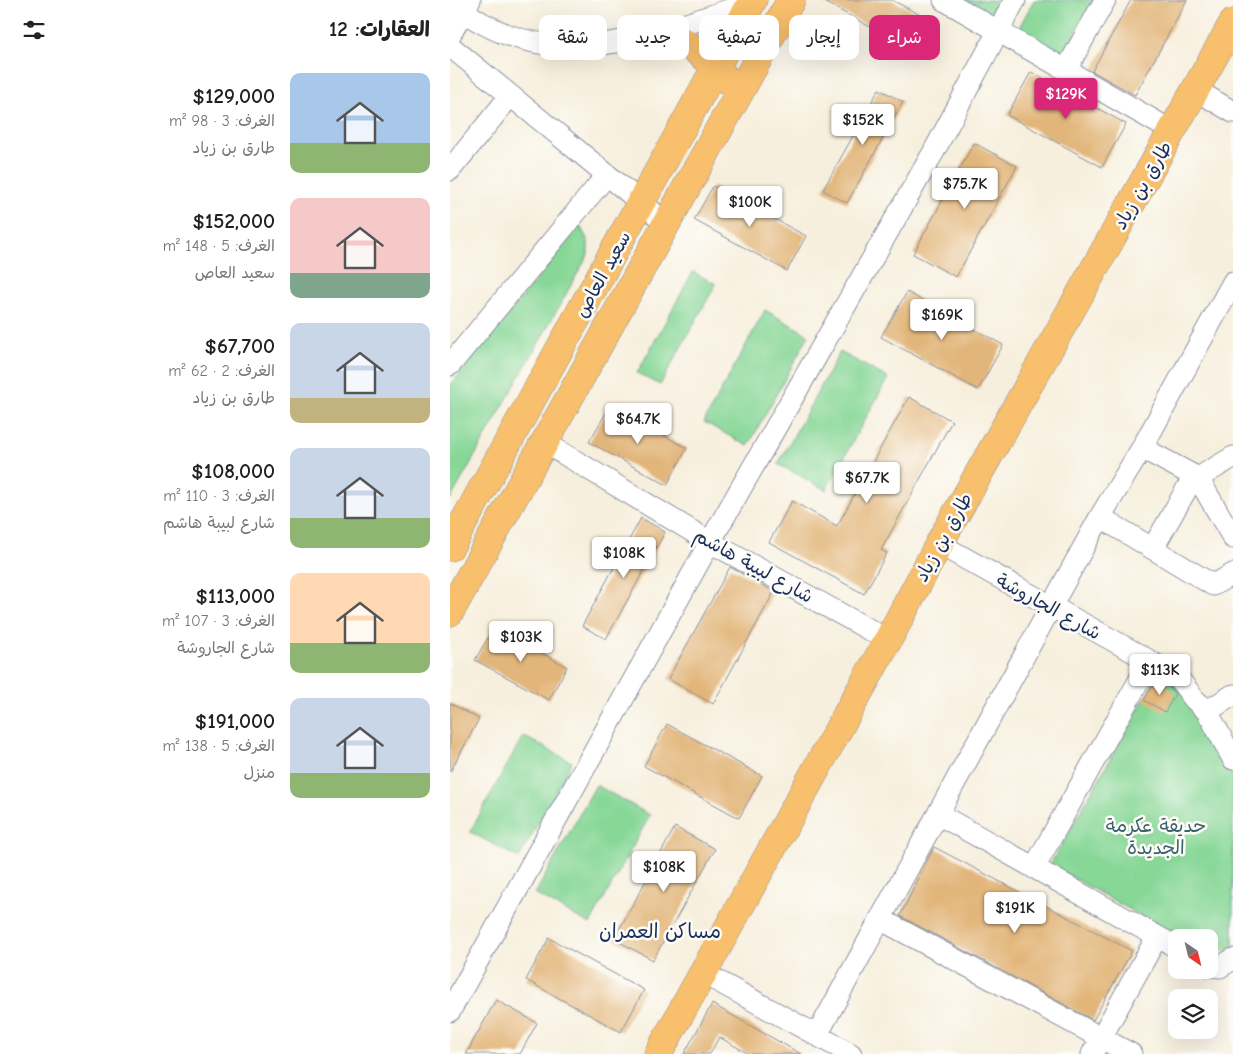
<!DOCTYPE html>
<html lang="ar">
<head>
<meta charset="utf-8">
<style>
	:root { --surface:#fff; --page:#f6f6f6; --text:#222; --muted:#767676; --accent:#db2777 }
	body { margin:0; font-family:"Comic Neue","Playpen Sans Arabic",sans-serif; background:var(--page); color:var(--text); direction:rtl; height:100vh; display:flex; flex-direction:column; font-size:19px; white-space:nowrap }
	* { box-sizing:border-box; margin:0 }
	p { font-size:16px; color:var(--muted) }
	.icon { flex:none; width:28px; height:28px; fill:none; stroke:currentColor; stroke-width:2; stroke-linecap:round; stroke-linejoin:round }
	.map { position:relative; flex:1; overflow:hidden; direction:ltr }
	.details { display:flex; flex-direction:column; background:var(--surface); width:450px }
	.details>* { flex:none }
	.top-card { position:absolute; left:15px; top:15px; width:475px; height:45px; direction:rtl; display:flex; gap:10px }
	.needle { width:32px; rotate:145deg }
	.fabs { position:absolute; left:718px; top:929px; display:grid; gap:10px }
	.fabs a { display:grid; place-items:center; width:50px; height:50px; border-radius:10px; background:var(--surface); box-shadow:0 5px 20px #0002; font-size:25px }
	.price { position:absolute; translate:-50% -42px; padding:0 11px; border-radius:5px; background:#fff; color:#222; font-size:16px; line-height:32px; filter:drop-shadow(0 1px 2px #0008) }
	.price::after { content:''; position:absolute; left:50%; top:30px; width:15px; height:11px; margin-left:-8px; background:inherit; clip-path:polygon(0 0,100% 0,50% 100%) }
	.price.active { background:var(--accent); color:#fff }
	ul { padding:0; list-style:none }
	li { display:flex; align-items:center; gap:15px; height:125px; padding:0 20px }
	li span { display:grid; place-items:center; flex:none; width:140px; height:100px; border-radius:10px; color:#555 }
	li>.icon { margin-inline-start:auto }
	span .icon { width:60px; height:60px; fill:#fffc; stroke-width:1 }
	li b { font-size:21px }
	h2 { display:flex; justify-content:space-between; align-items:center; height:60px; padding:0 20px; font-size:21px }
	.pill { padding:0 18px; border-radius:10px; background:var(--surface); box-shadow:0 5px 20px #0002; font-size:18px; line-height:45px }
	.pill.active { background:var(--accent); color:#fff }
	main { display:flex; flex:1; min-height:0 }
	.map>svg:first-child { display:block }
	.green { fill:#87d797; stroke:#51837a }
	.building { fill:#e2b67a }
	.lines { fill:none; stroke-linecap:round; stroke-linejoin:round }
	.minor-casing { stroke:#898f9e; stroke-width:23 }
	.major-casing { stroke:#898f9e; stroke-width:29 }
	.minor { stroke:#fff; stroke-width:21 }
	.major { stroke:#f8bf6c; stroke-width:28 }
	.labels { text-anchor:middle; stroke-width:5; stroke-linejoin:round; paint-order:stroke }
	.street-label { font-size:19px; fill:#1b2f5e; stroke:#fdfcf7 }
	.park-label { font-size:19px; fill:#3b616f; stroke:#fdfcf7 }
	.neighbourhood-label { font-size:20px; fill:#1b2f5e; stroke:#fdfcf7 }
</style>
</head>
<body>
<main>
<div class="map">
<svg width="783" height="1054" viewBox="0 0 783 1054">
	<rect width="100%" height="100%" fill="#fdfcf7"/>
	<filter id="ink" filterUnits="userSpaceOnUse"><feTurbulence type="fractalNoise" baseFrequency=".02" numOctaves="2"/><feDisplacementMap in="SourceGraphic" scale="10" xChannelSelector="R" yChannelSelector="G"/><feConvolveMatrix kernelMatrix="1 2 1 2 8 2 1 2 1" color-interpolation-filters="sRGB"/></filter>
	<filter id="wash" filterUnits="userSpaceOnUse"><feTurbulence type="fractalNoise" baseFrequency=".0096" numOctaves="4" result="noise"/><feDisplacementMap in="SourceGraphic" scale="20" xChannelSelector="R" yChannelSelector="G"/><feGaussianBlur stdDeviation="1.12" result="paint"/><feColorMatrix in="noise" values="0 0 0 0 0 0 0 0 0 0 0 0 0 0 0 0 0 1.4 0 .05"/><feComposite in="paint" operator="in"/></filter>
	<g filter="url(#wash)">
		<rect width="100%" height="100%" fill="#f7efdd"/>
		<path class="green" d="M 514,0 L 548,0 L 540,14 Z
			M 584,0 L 644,0 L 612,56 L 567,31 Z
			M 130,226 L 138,241 L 138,255 L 0,500 L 0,386 Z
			M 243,272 L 266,284 L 210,385 L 187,373 Z
			M 315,310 L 359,335 L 298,446 L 254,422 Z
			M 390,352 L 438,378 L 376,490 L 328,464 Z
			M 709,673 L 730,680 L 783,759 L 783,947 L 777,951 L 759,953 L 759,938 L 729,937 L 600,865 Z
			M 73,736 L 122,762 L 69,858 L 20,832 Z
			M 146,785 L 200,815 L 140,924 L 85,894 Z"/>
		<g id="blocks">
			<path class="building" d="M 371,0 L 442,0 L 478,19 L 462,50 Z
				M 681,0 L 737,0 L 685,95 L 642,71 Z
				M 581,72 L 676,124 L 652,167 L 557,115 Z
				M 429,89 L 453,102 L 397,203 L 373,190 Z
				M 524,143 L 567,166 L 506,277 L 463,254 Z
				M 263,186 L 356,236 L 337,271 L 244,220 Z
				M 457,292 L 553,345 L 528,390 L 431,337 Z
				M 459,397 L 502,421 L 431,550 L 437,553 L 414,594 L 319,542 L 342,501 L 387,526 Z
				M 160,406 L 237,448 L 217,485 L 139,442 Z
				M 191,518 L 215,532 L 156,639 L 132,626 Z
				M 280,567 L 324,592 L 263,704 L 218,679 Z
				M 44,627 L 117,667 L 99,700 L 25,660 Z
				M 706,679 L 721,689 L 725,694 L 715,712 L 694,700 Z
				M 0,703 L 29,719 L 0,772 Z
				M 217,724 L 312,776 L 289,818 L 194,766 Z
				M 225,827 L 265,849 L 203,960 L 164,939 Z
				M 484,847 L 682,951 L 643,1020 L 450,916 Z
				M 99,938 L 194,990 L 171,1032 L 76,980 Z
				M 46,1000 L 87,1023 L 70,1054 L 16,1054 Z
				M 262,1004 L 351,1054 L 299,1054 L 269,1037 L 260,1054 L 234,1054 Z"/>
		</g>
	</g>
	<g filter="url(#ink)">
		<use href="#blocks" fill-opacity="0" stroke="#898f9e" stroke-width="1"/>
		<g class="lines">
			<defs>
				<path id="minor" d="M 494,0 L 722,131
					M 0,1 C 97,81 197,37 302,2
					M 0,35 L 20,0
					M 0,46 L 216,223
					M 616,70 L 655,0
					M 746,90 L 783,112
					M 0,170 L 60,96
					M 0,365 L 156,176
					M 94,442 L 260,542 L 438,640
					M 692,448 L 748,478 L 783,457
					M 650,517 L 763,585 L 783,574
					M 489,544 L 700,661 L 730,680 L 744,699 L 757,711 L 783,759
					M 703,548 L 740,483 L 748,478 L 783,538
					M 757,711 L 783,695
					M 488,814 L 726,947
					M 584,868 L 700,661
					M 430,919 L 681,1054
					M 759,966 L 770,967 L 783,959
					M 253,973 L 401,1054
					M 0,1011 L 260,542 L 483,153 L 565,0
					M 367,1035 L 650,517 L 692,448 L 783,282
					M 642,1054 L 707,937"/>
				<path id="major" d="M 213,31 C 239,44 259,57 277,80
					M 0,547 L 303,0
					M 0,612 L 341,0
					M 208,1054 L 438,640 L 489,544 L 783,23"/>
			</defs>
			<use href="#minor" class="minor-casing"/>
			<use href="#major" class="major-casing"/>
			<use href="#minor" class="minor"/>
			<use href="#major" class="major"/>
		</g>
	</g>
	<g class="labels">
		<g class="street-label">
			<text transform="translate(692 185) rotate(-60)" y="7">طارق بن زياد</text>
			<text transform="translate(152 274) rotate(-61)" y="7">سعيد العاص</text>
			<text transform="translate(493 537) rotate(-61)" y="7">طارق بن زياد</text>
			<text transform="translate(304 565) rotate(29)" y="7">شارع لبيبة هاشم</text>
			<text transform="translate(599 606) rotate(29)" y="7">شارع الجاروشة</text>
		</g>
		<g class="park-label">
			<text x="706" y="832">حديقة عكرمة<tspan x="706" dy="22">الجديدة</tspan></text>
		</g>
		<g class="neighbourhood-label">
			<text x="210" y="938">مساكن العمران</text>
		</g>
	</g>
</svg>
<div class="fabs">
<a><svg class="needle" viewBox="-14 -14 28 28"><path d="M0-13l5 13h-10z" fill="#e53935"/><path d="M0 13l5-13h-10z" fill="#767676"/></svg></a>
<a><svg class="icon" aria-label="layers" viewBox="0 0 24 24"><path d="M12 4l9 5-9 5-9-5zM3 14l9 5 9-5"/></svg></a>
</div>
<b class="price active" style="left:616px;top:120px">$129K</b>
<b class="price" style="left:413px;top:146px">$152K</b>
<b class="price" style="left:515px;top:210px">$75.7K</b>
<b class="price" style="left:300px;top:228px">$100K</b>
<b class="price" style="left:492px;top:341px">$169K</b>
<b class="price" style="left:188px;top:445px">$64.7K</b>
<b class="price" style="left:417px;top:504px">$67.7K</b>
<b class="price" style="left:174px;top:579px">$108K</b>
<b class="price" style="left:71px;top:663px">$103K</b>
<b class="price" style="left:710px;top:696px">$113K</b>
<b class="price" style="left:214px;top:893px">$108K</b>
<b class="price" style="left:565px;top:934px">$191K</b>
<div class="top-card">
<a class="pill active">شراء</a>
<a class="pill">إيجار</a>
<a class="pill">تصفية</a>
<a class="pill">جديد</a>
<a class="pill">شقة</a>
</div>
</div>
<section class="details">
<h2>العقارات: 12<svg class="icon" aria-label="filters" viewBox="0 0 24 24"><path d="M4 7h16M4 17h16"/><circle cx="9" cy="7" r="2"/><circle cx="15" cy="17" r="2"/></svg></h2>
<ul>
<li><span style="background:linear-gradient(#a9c7e8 70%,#8fb573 0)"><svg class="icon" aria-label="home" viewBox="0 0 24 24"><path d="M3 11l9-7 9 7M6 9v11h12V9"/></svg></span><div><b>$129,000</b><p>الغرف: 3 · 98 m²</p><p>طارق بن زياد</p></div></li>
<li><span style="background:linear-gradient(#f6c9c9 75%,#7fa58c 0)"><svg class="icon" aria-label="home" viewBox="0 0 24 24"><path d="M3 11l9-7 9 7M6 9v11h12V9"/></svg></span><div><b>$152,000</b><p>الغرف: 5 · 148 m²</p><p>سعيد العاص</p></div></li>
<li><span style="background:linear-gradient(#c9d6e8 75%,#c2b280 0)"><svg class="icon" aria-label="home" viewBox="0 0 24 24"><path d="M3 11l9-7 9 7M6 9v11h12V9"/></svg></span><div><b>$67,700</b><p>الغرف: 2 · 62 m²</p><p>طارق بن زياد</p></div></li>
<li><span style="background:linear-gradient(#c9d6e8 70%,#8fb573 0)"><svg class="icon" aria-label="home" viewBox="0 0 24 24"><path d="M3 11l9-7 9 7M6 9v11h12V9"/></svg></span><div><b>$108,000</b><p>الغرف: 3 · 110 m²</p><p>شارع لبيبة هاشم</p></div></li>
<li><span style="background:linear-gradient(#ffd9b3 70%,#8fb573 0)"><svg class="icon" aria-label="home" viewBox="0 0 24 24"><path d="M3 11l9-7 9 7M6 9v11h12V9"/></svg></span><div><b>$113,000</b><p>الغرف: 3 · 107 m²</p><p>شارع الجاروشة</p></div></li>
<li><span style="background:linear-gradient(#c9d6e8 75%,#8fb573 0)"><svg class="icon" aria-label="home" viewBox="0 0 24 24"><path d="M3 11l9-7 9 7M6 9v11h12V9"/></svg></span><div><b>$191,000</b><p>الغرف: 5 · 138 m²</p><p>منزل</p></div></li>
</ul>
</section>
</main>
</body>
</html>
